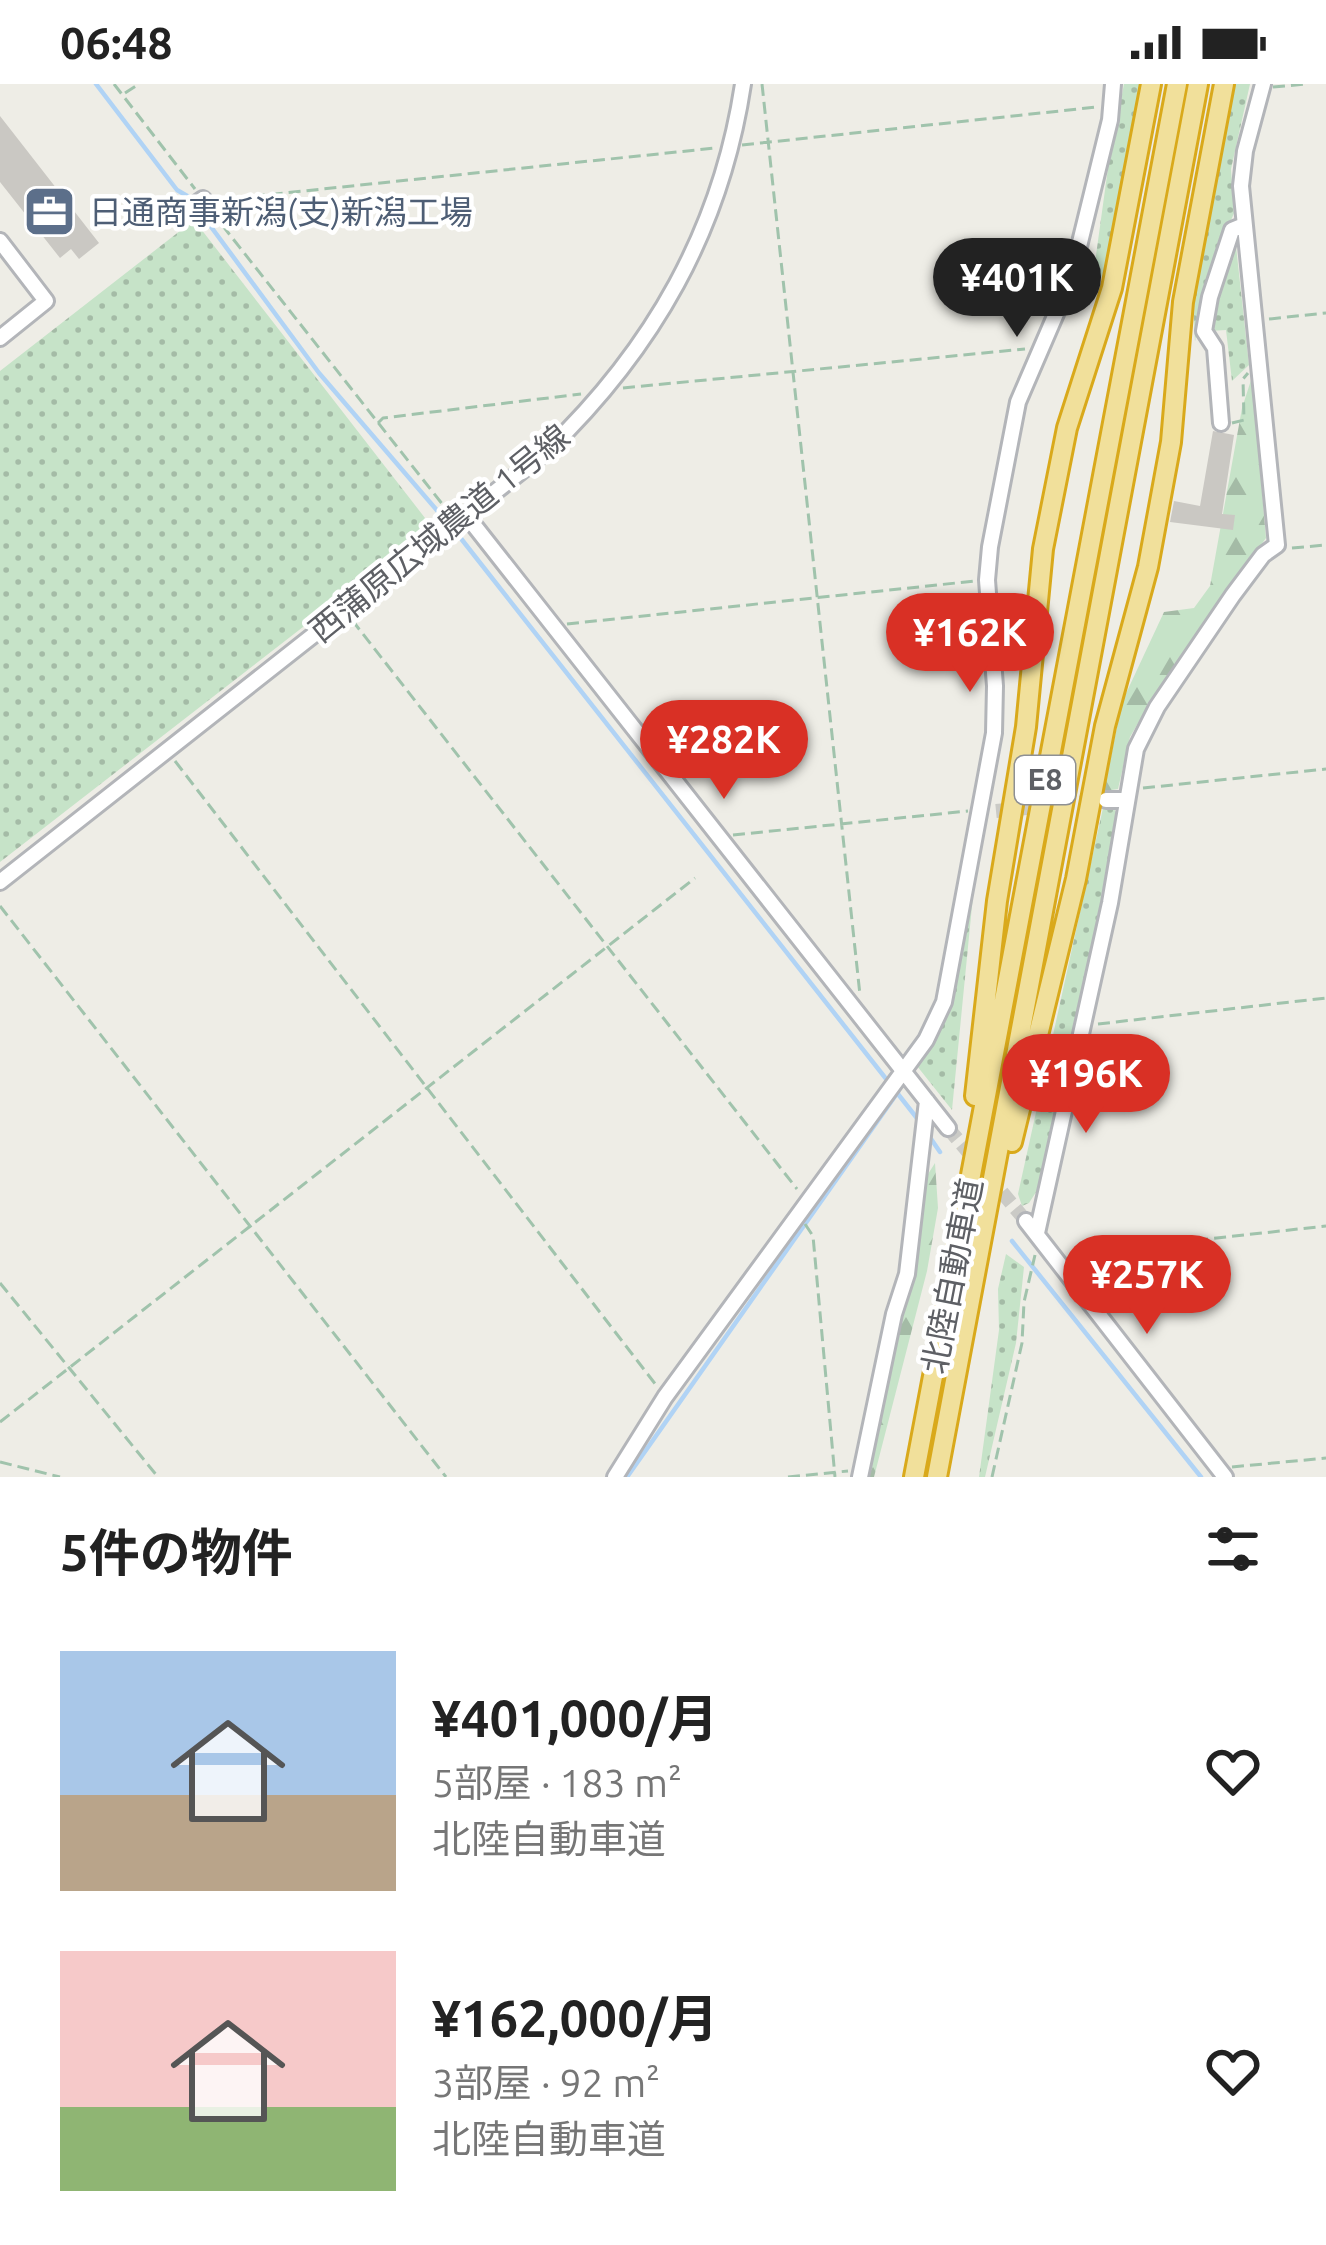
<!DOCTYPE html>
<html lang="ja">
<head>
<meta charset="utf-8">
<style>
	:root { --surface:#fff; --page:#f6f6f6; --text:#222; --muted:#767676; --accent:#d93025 }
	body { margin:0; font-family:Ubuntu,"Noto Sans JP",sans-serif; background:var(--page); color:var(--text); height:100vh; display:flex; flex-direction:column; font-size:45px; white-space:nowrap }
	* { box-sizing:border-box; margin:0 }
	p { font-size:39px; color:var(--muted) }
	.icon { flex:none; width:66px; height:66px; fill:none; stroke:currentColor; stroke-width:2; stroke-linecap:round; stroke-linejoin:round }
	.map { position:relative; height:1393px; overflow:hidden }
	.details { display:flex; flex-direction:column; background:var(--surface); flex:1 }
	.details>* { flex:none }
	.price { position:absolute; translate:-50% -102px; padding:0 27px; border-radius:42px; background:var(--accent); color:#fff; font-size:39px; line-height:78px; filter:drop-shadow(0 3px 6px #0008) }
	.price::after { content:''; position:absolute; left:50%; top:72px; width:36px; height:27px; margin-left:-18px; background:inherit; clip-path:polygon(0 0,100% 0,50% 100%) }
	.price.on { background:#222; color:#fff }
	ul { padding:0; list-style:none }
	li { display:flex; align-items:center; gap:36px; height:300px; padding:0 60px }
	li span { display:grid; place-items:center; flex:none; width:336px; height:240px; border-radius:0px; color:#555 }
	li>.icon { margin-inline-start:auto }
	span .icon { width:144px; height:144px; fill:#fffc; stroke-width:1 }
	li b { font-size:51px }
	h2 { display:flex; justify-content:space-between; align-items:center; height:144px; padding:0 60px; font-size:51px }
	.status { display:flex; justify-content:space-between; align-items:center; height:84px; padding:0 60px; background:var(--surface); direction:ltr }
	.status svg { height:33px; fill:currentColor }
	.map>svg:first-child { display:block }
	.grass { fill:url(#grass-dots) }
	.forest { fill:url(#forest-firs) }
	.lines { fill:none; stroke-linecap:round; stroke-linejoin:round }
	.stream { stroke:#b0d3f5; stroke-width:4.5 }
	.building { fill:#cac8c3 }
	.minor-tunnel { stroke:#cacac6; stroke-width:14; stroke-dasharray:14 7; stroke-linecap:butt }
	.minor-casing { stroke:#b3b5b9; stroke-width:20 }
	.highway-casing { stroke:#d9a91b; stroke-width:24 }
	.path { stroke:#a0c3ac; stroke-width:3; stroke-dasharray:12 6; stroke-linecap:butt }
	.minor { stroke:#fff; stroke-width:14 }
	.highway { stroke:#f1e09b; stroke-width:18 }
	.labels { text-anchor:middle; stroke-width:9; stroke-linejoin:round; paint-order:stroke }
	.shield { fill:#fff; stroke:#8e9093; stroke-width:3 }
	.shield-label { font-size:30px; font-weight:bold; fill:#5e6065 }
	.service-label { font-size:33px; fill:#4e5e75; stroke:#fff; text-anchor:start }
	.street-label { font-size:33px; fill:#5e6065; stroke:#fff }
</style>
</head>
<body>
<div class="status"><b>06:48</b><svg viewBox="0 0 49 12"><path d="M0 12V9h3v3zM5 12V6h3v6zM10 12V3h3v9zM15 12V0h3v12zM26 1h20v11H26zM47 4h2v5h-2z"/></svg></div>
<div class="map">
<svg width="1326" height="1393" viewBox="0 0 1326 1393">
	<defs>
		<pattern id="grass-dots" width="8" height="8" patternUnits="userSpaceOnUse" patternTransform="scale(3)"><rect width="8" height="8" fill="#c6e3c8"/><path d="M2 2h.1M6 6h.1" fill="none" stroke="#a4bba6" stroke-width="1.8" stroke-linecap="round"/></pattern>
		<pattern id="forest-firs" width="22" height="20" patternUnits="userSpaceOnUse" patternTransform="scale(3)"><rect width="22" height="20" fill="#c6e3c8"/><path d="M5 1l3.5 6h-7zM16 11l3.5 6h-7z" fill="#a4bba6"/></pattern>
	</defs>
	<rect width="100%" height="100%" fill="#eeede6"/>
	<path class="grass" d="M 1124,0 L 1140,0 L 1106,182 L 1089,222 L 1109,77 Z
		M 1235,0 L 1250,0 L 1231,85 L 1234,129 L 1207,195 L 1195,257 C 1188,181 1220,77 1235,0 Z
		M 194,136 L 432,443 L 0,778 L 0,287 Z
		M 1235,153 L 1249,281 L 1232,297 L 1226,246 L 1210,247 Z
		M 1111,721 L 1116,728 L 1088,891 L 1040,1102 L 1029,1119 L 1022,1122 L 1018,1110 L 1103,724 Z
		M 973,812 L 952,1026 L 917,982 L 945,933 Z
		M 1006,1170 L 1024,1183 L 1016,1259 L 985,1393 L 979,1393 L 999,1246 L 998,1205 Z"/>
	<path class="forest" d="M 1252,293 L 1266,454 L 1149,620 L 1130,653 L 1118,705 L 1104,707 L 1122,618 L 1164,528 L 1194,524 L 1210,502 L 1242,324 Z
		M 935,1079 L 938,1124 L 927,1187 L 874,1393 L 866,1393 L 923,1098 Z"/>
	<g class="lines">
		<path class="stream" d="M 96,0 L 177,106 L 189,113 L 319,289 L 459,452 L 920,1038
			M 929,1052 L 940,1068
			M 1012,1157 L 1201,1393
			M 627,1393 L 898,1008"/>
	</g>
	<path class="building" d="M 0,32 L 99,159 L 79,175 L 71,165 L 60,174 L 0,98 Z
		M 1213,347 L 1234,351 L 1222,430 L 1235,431 L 1233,446 L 1170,438 L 1174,417 L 1200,422 Z"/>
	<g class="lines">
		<path class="minor-tunnel" d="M 996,727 L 1098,717
			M 948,1044 L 1026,1137"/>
		<defs>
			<path id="minor" d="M 190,124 L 203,115
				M 0,157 L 46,217 L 0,254
				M 1221,339 L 1215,264 L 1204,247 L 1210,213 L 1232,146 L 1244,141
				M 466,431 L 948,1044
				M 1106,716 L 1125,716
				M 0,798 L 547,367 C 653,265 721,146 743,0
				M 1026,1137 L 1225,1393
				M 1037,1149 L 1110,819 L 1136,665 L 1157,623 L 1233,511 L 1263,471 L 1277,461 L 1241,102 L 1245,67 L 1263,0
				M 615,1393 L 665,1313 L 926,956 L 944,918 L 994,649 L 995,602 L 987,496 L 990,463 L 1018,318 L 1071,195 L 1110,36 L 1113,0
				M 860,1393 L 894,1230 L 907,1190 L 927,1017"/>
			<path id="highway" d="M 975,1012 L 997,817 L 1026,643 L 1043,465 L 1067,344 L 1112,204 L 1151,0
				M 1012,1058 L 1076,795 L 1105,642 L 1148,483 L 1171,358 L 1183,218 L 1224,0
				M 914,1393 L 1177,0
				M 937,1393 L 1198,0"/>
		</defs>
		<use href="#minor" class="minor-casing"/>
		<use href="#highway" class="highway-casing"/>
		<path class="path" d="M 114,0 L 195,105
			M 762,0 L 860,911
			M 1273,3 L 1307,0
			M 125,9 L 139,0
			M 742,61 L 1097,23
			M 217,116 L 715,64
			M 211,127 L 447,426
			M 1269,235 L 1326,229
			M 623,304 L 1025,265
			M 378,339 L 383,334 L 581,310
			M 1232,339 L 1244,336 L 1243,295 L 1248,289
			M 1292,464 L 1326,461
			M 352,536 L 797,1105
			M 567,540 L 975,497
			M 175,677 L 656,1301
			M 1143,704 L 1326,685
			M 733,751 L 968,727
			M 0,822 L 446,1393
			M 1098,940 L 1326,914
			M 805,1140 L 813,1152 L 835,1393
			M 1071,1170 L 1326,1142
			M 0,1199 L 158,1393
			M 0,1338 L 695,794
			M 0,1378 L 60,1393
			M 1232,1383 L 1326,1374
			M 788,1393 L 848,1387
			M 992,1393 L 1022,1259 L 1024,1218 L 1035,1171"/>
		<use href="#minor" class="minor"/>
		<use href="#highway" class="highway"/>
	</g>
	<defs>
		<symbol id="office-square" viewBox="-11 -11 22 22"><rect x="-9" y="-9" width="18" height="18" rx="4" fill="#5c6f8a" stroke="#fff"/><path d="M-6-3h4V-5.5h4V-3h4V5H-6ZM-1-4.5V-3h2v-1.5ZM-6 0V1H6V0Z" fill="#fff"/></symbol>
	</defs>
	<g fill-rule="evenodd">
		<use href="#office-square" x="20" y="98" width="59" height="59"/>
	</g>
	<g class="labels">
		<rect class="shield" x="1015" y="672" width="60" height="48" rx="9"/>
		<g class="shield-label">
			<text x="1045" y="706">E8</text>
		</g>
		<g class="service-label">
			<text x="89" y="140">日通商事新潟(支)新潟工場</text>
		</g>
		<g class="street-label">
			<text transform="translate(439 449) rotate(-39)" y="12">西蒲原広域農道 1号線</text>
			<text transform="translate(952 1192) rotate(-79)" y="12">北陸自動車道</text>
		</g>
	</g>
</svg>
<b class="price on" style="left:1017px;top:256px">¥401K</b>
<b class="price" style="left:970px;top:611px">¥162K</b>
<b class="price" style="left:724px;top:718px">¥282K</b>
<b class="price" style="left:1086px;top:1052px">¥196K</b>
<b class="price" style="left:1147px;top:1253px">¥257K</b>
</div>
<section class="details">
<h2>5件の物件<svg class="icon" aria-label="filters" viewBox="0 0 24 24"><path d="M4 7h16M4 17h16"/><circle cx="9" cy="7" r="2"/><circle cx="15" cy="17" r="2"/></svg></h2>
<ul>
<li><span style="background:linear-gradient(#a9c7e8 60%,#b9a48a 0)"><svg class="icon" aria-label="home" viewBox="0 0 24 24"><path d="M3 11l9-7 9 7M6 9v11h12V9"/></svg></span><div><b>¥401,000/月</b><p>5部屋 · 183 m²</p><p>北陸自動車道</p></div><svg class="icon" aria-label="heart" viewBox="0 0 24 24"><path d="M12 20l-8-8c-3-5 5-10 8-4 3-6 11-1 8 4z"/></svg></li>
<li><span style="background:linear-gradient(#f6c9c9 65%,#8fb573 0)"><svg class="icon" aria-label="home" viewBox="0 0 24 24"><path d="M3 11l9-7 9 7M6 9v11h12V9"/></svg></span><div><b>¥162,000/月</b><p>3部屋 · 92 m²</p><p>北陸自動車道</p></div><svg class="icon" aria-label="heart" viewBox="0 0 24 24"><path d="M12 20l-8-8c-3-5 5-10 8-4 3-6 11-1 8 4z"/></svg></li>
</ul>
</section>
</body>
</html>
